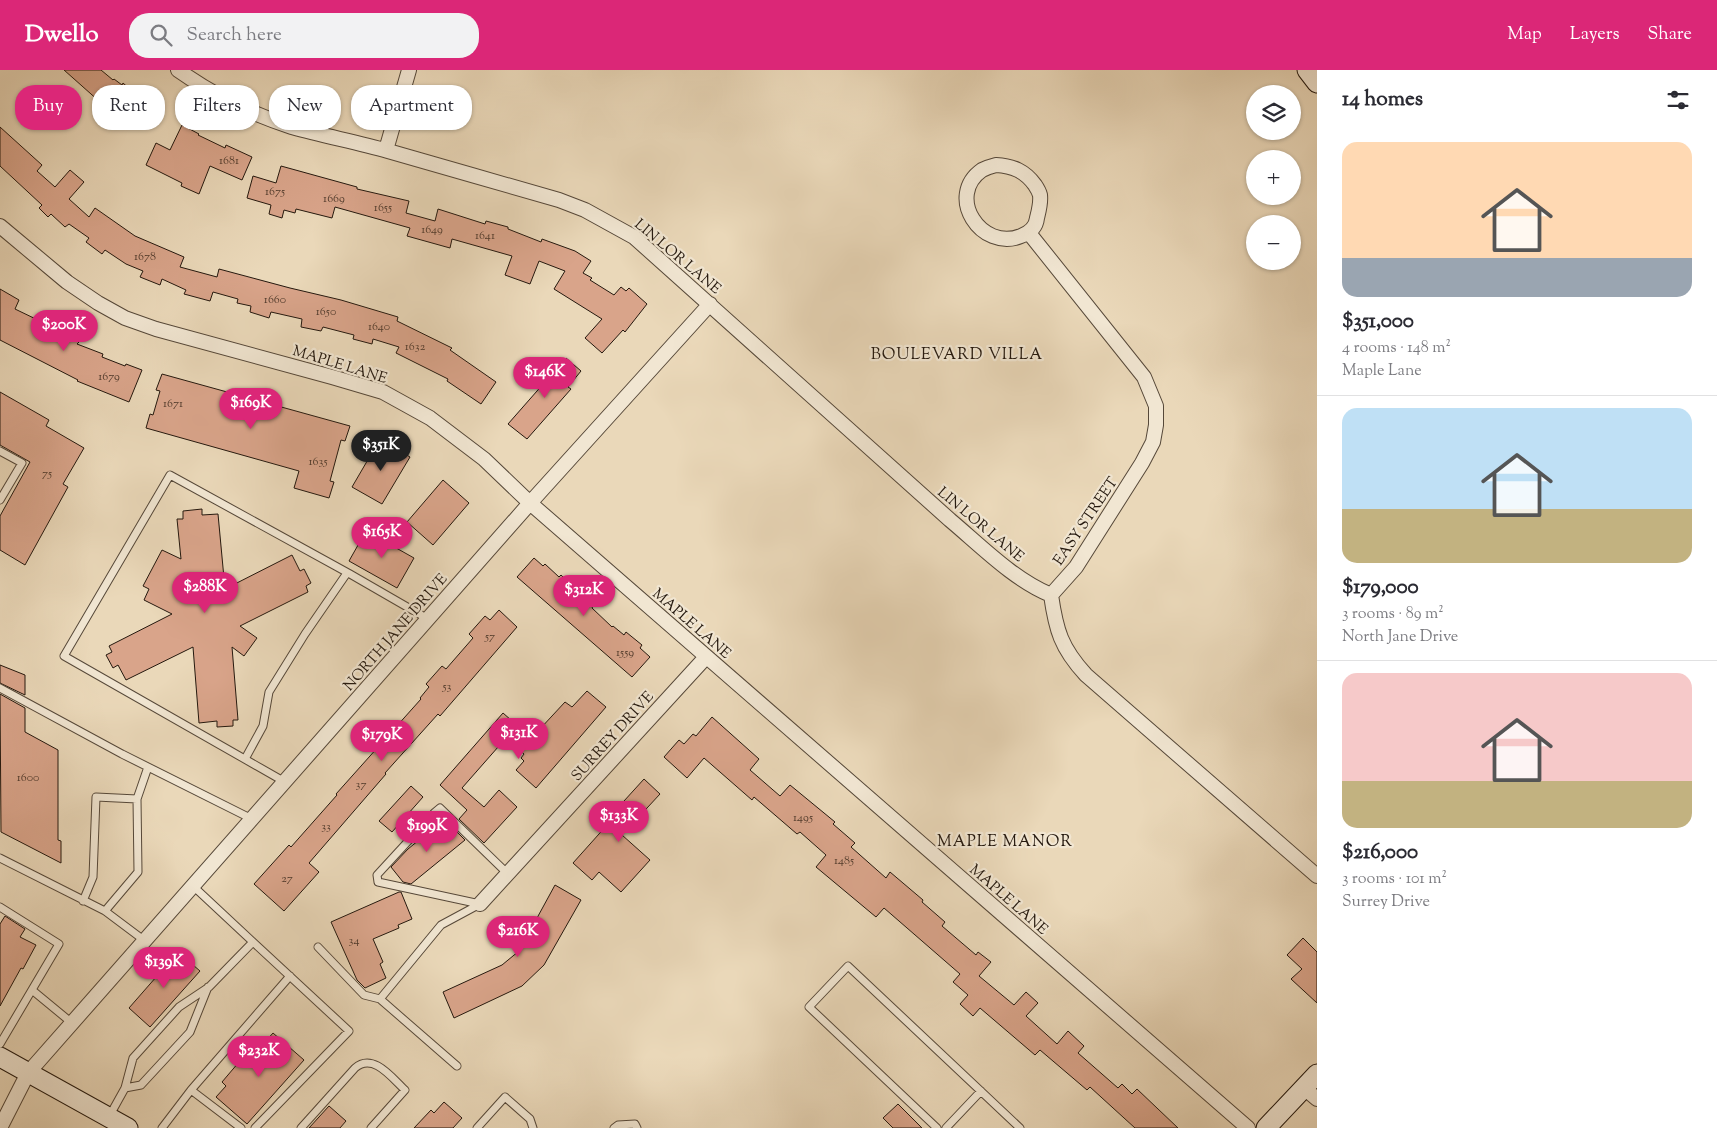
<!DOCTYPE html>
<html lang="en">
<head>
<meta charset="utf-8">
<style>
	:root { --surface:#fff; --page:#f2f2f3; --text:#2b2b33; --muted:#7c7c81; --line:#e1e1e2; --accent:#db2777 }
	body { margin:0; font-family:"Sorts Mill Goudy",serif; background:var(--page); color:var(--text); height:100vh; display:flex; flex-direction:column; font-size:19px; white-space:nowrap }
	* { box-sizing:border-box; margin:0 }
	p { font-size:16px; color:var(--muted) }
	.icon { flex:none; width:28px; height:28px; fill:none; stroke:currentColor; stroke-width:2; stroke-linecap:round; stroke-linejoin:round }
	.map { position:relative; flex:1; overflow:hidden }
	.details { display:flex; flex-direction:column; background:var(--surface); width:400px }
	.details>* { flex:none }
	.hud { position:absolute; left:15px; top:15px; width:475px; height:45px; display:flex; gap:10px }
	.fabs { position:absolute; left:1246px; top:15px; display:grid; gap:10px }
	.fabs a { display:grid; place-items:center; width:55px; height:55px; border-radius:50%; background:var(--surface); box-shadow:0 1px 4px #0004; font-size:25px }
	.price { position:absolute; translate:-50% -42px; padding:0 11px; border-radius:18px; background:var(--accent); color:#fff; font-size:16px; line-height:32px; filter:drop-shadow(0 1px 2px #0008) }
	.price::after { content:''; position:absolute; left:50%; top:30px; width:15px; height:11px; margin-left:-8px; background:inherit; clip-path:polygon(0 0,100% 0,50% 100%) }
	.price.active { background:#222; color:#fff }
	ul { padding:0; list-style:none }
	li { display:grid; align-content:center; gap:10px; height:265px; padding:0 25px }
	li+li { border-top:1px solid var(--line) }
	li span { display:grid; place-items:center; height:155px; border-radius:15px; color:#555 }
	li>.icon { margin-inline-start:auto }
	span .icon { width:90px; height:90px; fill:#fffc; stroke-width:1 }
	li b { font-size:21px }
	h2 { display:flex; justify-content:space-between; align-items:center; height:60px; padding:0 25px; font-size:21px }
	.pill { padding:0 18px; border-radius:20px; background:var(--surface); box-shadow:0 1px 4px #0004; font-size:18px; line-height:45px }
	.pill.active { background:var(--accent); color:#fff }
	header { display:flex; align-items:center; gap:30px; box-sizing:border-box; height:70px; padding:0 25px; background:var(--accent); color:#fff }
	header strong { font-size:24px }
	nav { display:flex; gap:28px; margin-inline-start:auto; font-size:18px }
	.search { width:350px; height:45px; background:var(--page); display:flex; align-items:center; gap:12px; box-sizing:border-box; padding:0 18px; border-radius:20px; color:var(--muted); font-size:19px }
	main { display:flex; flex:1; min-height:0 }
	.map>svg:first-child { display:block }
	.building { fill:#d9a48a; stroke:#24180e }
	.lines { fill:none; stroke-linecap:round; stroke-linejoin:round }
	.lane-casing { stroke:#564839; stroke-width:9 }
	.street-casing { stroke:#564839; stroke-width:16 }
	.secondary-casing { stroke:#24180e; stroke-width:21 }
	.lane { stroke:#f1e6d2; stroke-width:7 }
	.street { stroke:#f1e6d2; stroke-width:14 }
	.secondary { stroke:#f1e6d2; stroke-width:19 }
	.labels { text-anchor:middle; stroke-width:4.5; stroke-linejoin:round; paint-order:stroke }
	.number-label { font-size:12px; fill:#513b2d }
	.street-label { font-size:15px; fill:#24180e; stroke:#f1e6d2 }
	.neighbourhood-label { font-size:16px; letter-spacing:1px; fill:#24180e; stroke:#f1e6d2 }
</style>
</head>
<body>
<header>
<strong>Dwello</strong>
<div class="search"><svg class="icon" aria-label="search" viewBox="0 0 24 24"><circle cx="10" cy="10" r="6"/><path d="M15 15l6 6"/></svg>Search here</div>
<nav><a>Map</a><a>Layers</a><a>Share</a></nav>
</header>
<main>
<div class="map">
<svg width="1317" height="1058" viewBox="0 0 1317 1058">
	<rect width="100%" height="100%" fill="#ead8b9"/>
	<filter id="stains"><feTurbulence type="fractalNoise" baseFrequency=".004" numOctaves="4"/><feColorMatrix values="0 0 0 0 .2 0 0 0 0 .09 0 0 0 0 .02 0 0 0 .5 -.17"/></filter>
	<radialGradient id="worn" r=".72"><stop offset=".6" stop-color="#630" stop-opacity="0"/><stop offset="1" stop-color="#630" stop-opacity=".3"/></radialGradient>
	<path class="building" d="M 64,0 L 101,0 L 113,10 L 114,9 L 122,15 L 123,13 L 133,22 L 135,20 L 156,37 L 138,59 L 125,48 L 118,56 L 106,45 L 109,40 Z
		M 182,55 L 199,64 L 198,65 L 225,78 L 226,75 L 252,87 L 242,110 L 210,96 L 199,124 L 181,116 L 182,113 L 146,95 L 156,73 L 170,80 Z
		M 0,57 L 42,95 L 37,101 L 55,117 L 70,100 L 84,112 L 69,129 L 89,147 L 95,138 L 135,166 L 184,187 L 180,197 L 217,207 L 219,199 L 290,218 L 341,230 L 398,247 L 397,251 L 452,278 L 450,280 L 496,312 L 481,334 L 447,311 L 448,309 L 396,283 L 399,277 L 373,269 L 372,274 L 353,269 L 354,265 L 323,257 L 321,261 L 301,257 L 302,249 L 271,242 L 269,248 L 250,242 L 251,236 L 237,233 L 238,229 L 213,222 L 210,231 L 184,224 L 186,220 L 162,209 L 160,215 L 140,207 L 143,201 L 126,194 L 105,180 L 102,184 L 86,172 L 89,168 L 69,154 L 65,157 L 51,144 L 48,147 L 39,138 L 42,135 L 0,96 Z
		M 281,96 L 357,117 L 357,119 L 409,131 L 406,143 L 435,151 L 438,139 L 485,154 L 486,151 L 508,157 L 508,159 L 541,172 L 542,169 L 575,181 L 591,191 L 583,203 L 592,208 L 590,210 L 614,225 L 621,217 L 626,221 L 629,218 L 647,234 L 625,262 L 623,260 L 602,283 L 585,268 L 602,249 L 554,219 L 565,201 L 539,191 L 530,214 L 505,205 L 512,186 L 452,169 L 450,178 L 407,166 L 410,158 L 335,137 L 332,148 L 296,139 L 295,143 L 284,140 L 282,148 L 269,144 L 271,135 L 247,128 L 253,106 L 276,113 Z
		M 0,219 L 19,230 L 15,239 L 42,252 L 40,255 L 62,266 L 63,264 L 79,272 L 77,274 L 103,284 L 102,287 L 125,296 L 126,294 L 142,300 L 129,332 L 77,311 L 78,310 L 0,270 Z
		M 566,288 L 581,301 L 568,317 L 571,319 L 527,369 L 508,354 Z
		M 162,304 L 350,356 L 345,371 L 341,370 L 330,411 L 334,412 L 329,428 L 294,418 L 299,401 L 146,358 L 150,344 L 153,345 L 160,321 L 156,320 Z
		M 0,322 L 49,350 L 46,356 L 84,378 L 63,414 L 68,417 L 25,495 L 0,480 L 0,446 L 30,392 L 0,375 Z
		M 380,369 L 410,387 L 382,434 L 352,417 Z
		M 443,410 L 469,433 L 433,475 L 407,452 Z
		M 202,439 L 202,445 L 218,444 L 225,519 L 292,485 L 300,501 L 304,499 L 311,513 L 306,516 L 308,522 L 240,556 L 257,568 L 244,586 L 232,577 L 238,650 L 233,650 L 233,656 L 217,657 L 217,651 L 199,653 L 193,577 L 126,610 L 118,595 L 113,598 L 106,585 L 112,582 L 109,576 L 172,544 L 144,530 L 149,519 L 143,516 L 162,480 L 181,489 L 177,449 L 183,449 L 183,441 Z
		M 366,461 L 414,488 L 397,518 L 349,491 Z
		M 534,488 L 543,496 L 545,494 L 559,507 L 561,505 L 593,536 L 592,538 L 612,557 L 613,556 L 624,565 L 626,562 L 642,575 L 640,578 L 650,587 L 632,607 L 517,507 Z
		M 499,540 L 517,557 L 440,646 L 438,644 L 385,703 L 386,704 L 309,793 L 319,802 L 284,841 L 254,814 L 289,775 L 291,777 L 337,725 L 336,724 L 421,629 L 420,628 L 429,617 L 426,614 L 442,596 L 446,599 L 473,568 L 469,564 L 485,546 L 490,550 Z
		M 0,595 L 25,605 L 25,625 L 0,613 Z
		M 587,621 L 606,637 L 536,718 L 516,700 L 524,691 L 521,688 L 524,684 L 506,668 L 462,718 L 484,737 L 499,720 L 517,737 L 484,773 L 459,749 L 467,740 L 440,715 L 503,643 L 528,665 L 536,657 L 539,660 L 565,632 L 572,637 Z
		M 0,624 L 25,638 L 25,662 L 58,680 L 58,770 L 61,771 L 61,793 L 1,762 Z
		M 712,647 L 759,689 L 750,700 L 780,726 L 790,715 L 835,752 L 833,754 L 855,773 L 851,777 L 886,808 L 890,802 L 923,830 L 922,832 L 945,852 L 942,856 L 976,885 L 978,882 L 991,892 L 979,906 L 1014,935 L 1026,922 L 1038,933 L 1026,946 L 1057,974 L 1068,961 L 1084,976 L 1078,983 L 1118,1018 L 1122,1014 L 1132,1024 L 1137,1019 L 1178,1058 L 1135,1058 L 1090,1017 L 1087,1020 L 1040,980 L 1035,985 L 980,938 L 973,946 L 960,934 L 968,925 L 953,912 L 960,904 L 884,838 L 876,847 L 816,797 L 826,785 L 800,762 L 797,764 L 754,727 L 752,730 L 704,688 L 687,708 L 664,687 L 679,670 L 684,674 L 693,664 L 696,666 Z
		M 644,709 L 660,724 L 622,765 L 650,790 L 621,822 L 599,802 L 592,810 L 573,793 L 616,745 L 614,742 Z
		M 411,716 L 423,727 L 392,762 L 379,751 Z
		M 441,752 L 448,761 L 452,757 L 465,770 L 411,814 L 403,812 L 391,797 L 408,779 Z
		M 555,815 L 581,830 L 544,895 L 522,916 L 454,948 L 443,922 L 502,895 L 519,881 Z
		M 399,822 L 401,822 L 412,849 L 398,855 L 399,858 L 373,869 L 383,892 L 380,894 L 386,908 L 365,918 L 357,910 L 331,852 Z
		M 5,846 L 25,859 L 20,867 L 36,875 L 23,899 L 21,898 L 0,936 L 0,854 Z
		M 1303,868 L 1317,882 L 1317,933 L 1291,909 L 1302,899 L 1287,885 Z
		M 178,882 L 200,901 L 150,957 L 129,938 Z
		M 273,963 L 304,990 L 247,1054 L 216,1027 L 226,1016 L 222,1012 L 239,992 L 242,995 L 264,970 L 265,972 Z
		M 444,1032 L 462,1048 L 453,1058 L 414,1058 L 431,1040 L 434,1043 Z
		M 898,1034 L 922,1058 L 893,1058 L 883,1048 Z
		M 329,1036 L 346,1051 L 340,1058 L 309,1058 Z"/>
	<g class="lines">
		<defs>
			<path id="lane" d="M 0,381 L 22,393 L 0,430
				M 0,618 L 122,684 L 252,749
				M 245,689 L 263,656 L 269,622 L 305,564 L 347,503
				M 285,712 L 64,586 L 170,405 L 350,504 L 428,549
				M 0,788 L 105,841 L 145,871
				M 193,816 L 253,872
				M 83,831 L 93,807 L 96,727 L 137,729
				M 480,834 L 378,812 L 377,805 L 434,743 L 440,738 L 508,804
				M 0,837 L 59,874 L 0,974
				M 105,841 L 138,802 L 137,729 L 148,697
				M 318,877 L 364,925 L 380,929
				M 32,920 L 72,953
				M 457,996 L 380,929 L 441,855 L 480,834
				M 125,1018 L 141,1015 L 190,962 L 208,917
				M 191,1020 L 290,906
				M 110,1045 L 125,1018 L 133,988 L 179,937 L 209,917 L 253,872 L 349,961 L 255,1058
				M 162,1058 L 191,1020 L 241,1058
				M 301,1058 L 355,998 C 373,982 392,1008 405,1020 L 371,1058
				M 477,1058 L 505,1027 L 530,1049 L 533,1058
				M 614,1058 L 618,1055 L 635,1054 L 637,1058
				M 937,1058 L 809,937 L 848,896 L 1020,1058
				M 946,1058 L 981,1021"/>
			<path id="street" d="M 178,0 C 213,25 251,44 292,57 C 324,66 356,72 388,81 C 445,97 502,114 559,130 L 585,140 L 634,167 L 950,450 C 981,476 1014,510 1051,525
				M 386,80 L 409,0
				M 996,95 C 1013,96 1025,101 1035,115 C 1037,118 1039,121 1040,125 C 1041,133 1039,140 1037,148 C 1036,158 1029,163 1021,166 C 981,182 945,126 982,100 C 986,98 992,96 996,95 Z
				M 0,156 L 67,212 L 98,233 L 125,248 L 156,259 L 332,307 L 383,322 L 430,348 L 484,389 L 530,433 L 1248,1058
				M 1029,163 L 1144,307 L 1156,336 L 1156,355 L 1153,372 L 1142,393 L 1076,497 L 1051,525 C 1056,560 1061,578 1086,605 L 1317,806
				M 480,834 L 706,587
				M 1304,1018 L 1317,1029
				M 0,1058 L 28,1003 L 530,433 L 710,234"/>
			<path id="secondary" d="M 1307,0 L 1317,13
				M 0,987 L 128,1058
				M 1266,1058 L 1317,1004"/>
		</defs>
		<use href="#lane" class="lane-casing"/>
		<use href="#street" class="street-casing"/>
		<use href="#secondary" class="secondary-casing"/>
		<use href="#lane" class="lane"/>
		<use href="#street" class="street"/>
		<use href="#secondary" class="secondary"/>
	</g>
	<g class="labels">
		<g class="number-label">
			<text x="229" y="94">1681</text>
			<text x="275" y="125">1675</text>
			<text x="334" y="132">1669</text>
			<text x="383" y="141">1655</text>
			<text x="432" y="163">1649</text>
			<text x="485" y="169">1641</text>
			<text x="145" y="190">1678</text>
			<text x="275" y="233">1660</text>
			<text x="326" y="245">1650</text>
			<text x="379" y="260">1640</text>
			<text x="415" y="280">1632</text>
			<text x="109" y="310">1679</text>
			<text x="173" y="337">1671</text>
			<text x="318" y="395">1635</text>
			<text x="47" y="407">75</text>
			<text x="490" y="570">57</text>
			<text x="625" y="586">1559</text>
			<text x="447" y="620">53</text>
			<text x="28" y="711">1600</text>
			<text x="361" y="718">37</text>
			<text x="803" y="751">1495</text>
			<text x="326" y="760">33</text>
			<text x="844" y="794">1485</text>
			<text x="287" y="812">27</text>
			<text x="354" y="874">34</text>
		</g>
		<g class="street-label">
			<text transform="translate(678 186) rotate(40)" y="5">LIN LOR LANE</text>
			<text transform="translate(340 294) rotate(17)" y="5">MAPLE LANE</text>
			<text transform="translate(1085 451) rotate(-56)" y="5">EASY STREET</text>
			<text transform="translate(981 454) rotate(40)" y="5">LIN LOR LANE</text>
			<text transform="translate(692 553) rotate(41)" y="5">MAPLE LANE</text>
			<text transform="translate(395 562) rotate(-49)" y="5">NORTH JANE DRIVE</text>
			<text transform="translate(612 666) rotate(-48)" y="5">SURREY DRIVE</text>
			<text transform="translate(1009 829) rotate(41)" y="5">MAPLE LANE</text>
		</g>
		<g class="neighbourhood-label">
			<text x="957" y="289">BOULEVARD VILLA</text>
			<text x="1005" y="776">MAPLE MANOR</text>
		</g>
	</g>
	<rect width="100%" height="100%" filter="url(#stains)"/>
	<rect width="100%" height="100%" fill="url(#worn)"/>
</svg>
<div class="fabs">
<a><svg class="icon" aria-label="layers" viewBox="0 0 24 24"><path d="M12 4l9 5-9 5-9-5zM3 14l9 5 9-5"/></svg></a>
<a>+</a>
<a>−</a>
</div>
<b class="price" style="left:64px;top:282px">$200K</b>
<b class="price" style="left:545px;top:329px">$146K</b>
<b class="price" style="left:251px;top:360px">$169K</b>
<b class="price active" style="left:381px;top:402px">$351K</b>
<b class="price" style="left:382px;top:489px">$165K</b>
<b class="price" style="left:205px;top:544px">$288K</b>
<b class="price" style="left:584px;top:547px">$312K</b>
<b class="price" style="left:519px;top:690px">$131K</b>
<b class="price" style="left:382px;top:692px">$179K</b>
<b class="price" style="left:619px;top:773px">$133K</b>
<b class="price" style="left:427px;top:783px">$199K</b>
<b class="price" style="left:518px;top:888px">$216K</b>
<b class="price" style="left:164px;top:919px">$139K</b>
<b class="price" style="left:259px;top:1008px">$232K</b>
<div class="hud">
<a class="pill active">Buy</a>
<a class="pill">Rent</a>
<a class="pill">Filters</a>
<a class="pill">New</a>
<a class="pill">Apartment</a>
</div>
</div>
<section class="details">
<h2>14 homes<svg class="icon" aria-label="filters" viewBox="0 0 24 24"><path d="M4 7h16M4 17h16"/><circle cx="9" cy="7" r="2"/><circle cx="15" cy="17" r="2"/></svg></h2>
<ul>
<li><span style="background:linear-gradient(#ffd9b3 75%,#9aa5b1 0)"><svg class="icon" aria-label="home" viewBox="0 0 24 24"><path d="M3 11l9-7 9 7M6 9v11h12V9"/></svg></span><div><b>$351,000</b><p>4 rooms · 148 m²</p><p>Maple Lane</p></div></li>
<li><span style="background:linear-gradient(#bfe0f5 65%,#c2b280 0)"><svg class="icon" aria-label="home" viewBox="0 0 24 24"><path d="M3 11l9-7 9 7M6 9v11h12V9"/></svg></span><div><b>$179,000</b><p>3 rooms · 89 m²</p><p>North Jane Drive</p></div></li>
<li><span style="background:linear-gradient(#f6c9c9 70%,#c2b280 0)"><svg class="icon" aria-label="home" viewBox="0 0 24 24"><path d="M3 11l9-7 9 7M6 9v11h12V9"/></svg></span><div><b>$216,000</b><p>3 rooms · 101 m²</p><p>Surrey Drive</p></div></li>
</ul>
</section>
</main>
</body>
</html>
